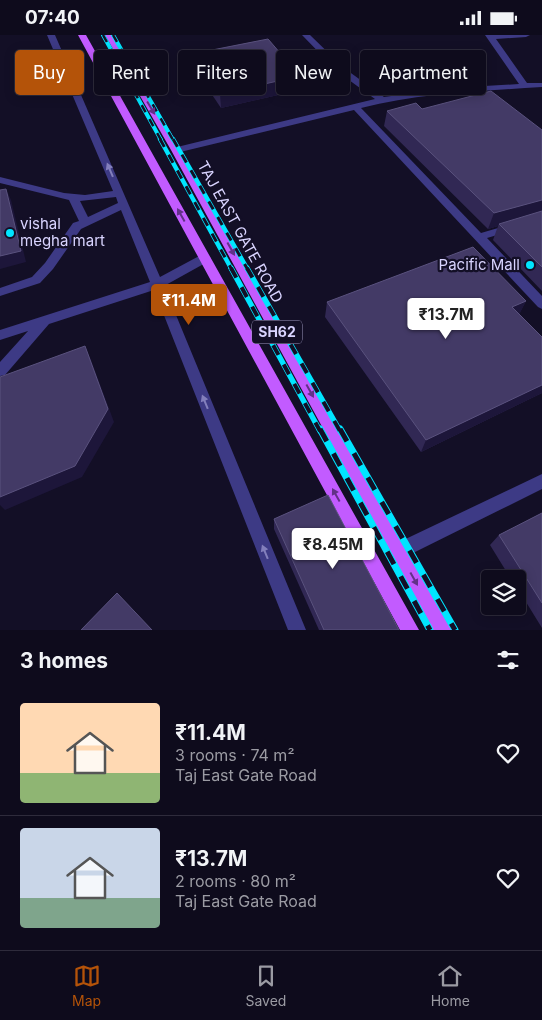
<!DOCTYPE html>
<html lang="en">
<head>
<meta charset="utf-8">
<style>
	:root { --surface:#0e0b1c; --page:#1c1929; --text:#f1f3f6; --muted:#9b9ba3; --line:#2e2b3b; --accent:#b45309 }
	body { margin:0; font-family:Inter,sans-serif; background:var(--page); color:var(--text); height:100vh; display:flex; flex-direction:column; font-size:19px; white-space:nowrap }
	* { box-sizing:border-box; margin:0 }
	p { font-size:16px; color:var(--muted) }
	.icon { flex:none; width:28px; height:28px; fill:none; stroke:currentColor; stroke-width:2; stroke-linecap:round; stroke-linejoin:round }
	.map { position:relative; height:595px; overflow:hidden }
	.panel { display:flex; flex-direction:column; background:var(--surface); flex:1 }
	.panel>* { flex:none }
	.top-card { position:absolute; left:15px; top:15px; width:512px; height:45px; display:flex; gap:10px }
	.controls { position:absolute; left:481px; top:535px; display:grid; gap:10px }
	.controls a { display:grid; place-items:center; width:45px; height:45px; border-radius:5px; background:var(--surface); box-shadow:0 2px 12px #0003,0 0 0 1px var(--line); font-size:25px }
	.price { position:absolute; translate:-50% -42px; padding:0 11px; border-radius:5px; background:#fff; color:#222; font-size:16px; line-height:32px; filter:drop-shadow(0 1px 2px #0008) }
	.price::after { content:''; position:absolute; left:50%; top:30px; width:15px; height:11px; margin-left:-8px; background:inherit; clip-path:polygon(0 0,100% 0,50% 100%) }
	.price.selected { background:var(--accent); color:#fff }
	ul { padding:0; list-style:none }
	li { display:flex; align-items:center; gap:15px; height:125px; padding:0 20px }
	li+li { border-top:1px solid var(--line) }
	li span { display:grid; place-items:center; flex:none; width:140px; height:100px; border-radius:5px; color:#555 }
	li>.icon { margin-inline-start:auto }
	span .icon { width:60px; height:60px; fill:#fffc; stroke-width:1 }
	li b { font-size:21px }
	h2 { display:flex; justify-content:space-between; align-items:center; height:60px; padding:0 20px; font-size:21px }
	.chip { padding:0 18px; border-radius:5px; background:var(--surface); box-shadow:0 2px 12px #0003,0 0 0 1px var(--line); font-size:18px; line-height:45px }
	.chip.selected { background:var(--accent); color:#fff }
	.status { display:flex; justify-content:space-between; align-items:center; height:35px; padding:0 25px; background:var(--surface); direction:ltr }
	.status svg { height:14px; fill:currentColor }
	.menu { display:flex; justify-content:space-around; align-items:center; height:70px; border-top:1px solid var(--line); background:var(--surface); font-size:14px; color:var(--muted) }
	.menu a { display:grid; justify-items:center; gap:2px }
	.menu .selected { color:var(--accent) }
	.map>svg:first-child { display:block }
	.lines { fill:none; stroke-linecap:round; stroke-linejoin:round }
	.minor { fill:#3d3a85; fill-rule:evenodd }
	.major { fill:#c25bff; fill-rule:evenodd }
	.rail-far3-casing { stroke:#00e5ff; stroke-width:4 }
	.rail-far2-casing { stroke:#00e5ff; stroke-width:4.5 }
	.rail-far1-casing { stroke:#00e5ff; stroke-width:5.5 }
	.rail-casing { stroke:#00e5ff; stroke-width:7 }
	.rail-far3 { stroke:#130f26; stroke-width:2.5; stroke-dasharray:8; stroke-linecap:butt }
	.rail-far2 { stroke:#130f26; stroke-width:3; stroke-dasharray:9; stroke-linecap:butt }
	.rail-far1 { stroke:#130f26; stroke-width:4; stroke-dasharray:11; stroke-linecap:butt }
	.rail { stroke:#130f26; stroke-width:5; stroke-dasharray:14; stroke-linecap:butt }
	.wall { fill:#312854 }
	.shaded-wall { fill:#1d163a }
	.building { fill:#433a66; stroke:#5a527e }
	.oneway { fill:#623188 }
	.oneway2 { fill:#837fbc }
	.poi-dot { fill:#00e5ff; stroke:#130f26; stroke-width:2 }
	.labels { text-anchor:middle; stroke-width:4.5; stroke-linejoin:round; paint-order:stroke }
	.shield { fill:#130f26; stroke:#9e99be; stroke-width:1 }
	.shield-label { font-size:14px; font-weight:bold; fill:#d9d4ff }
	.poi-label { font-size:15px; fill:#d9d4ff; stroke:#130f26; text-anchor:start }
	.street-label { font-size:15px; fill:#d9d4ff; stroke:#130f26 }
</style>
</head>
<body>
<div class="status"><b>07:40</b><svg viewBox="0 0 49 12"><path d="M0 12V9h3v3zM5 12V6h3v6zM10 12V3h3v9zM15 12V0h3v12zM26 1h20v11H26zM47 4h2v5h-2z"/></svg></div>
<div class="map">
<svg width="542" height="595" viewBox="0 0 542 595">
	<rect width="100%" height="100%" fill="#130f26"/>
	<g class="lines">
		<path class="minor" d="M 47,0 L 55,0 L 160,242 L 201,220 L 205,219 L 211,223 L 209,226 L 164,251 L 306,595 L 288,595 L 154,255 L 49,289 L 5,340 L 0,341 L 0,327 L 28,296 L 0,305 L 0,295 L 150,247 L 121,175 L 81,194 L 53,234 L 40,248 L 0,261 L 0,253 L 32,242 L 45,228 L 73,188 L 79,186 L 69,165 L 0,148 L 0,142 L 64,158 L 85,160 L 113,156 ZM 116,162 L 118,168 L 88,182 L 80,166 Z
			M 302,0 L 310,0 L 344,33 L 384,62 L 450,53 L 519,49 L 485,0 L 530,0 L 526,2 L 496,4 L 527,48 L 542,48 L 542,52 C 482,56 420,58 361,73 L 481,198 L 542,180 L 542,187 L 487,203 L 542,261 L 542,274 L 538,272 L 354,75 L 176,118 L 173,117 L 173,113 L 375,64 L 338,37 Z
			M 542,439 L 542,454 L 405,522 L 399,524 L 393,522 L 391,516 L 393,510 Z"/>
		<path class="major" d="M 78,0 L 86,0 L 419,595 L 400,595 Z
			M 105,0 L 113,0 L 181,115 L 452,595 L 433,595 L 171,115 Z"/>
		<defs>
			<path id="rail-far3" d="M 103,0 L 161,105
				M 113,0 L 173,105"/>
			<path id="rail-far2" d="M 160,104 L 232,235
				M 173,104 L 248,235"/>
			<path id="rail-far1" d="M 231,233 L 320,396
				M 247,233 L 340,396"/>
			<path id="rail" d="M 320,394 L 430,595
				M 340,394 L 455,595"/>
		</defs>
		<use href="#rail-far3" class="rail-far3-casing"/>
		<use href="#rail-far2" class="rail-far2-casing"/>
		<use href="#rail-far1" class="rail-far1-casing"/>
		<use href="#rail" class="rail-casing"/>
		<use href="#rail-far3" class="rail-far3"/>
		<use href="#rail-far2" class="rail-far2"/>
		<use href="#rail-far1" class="rail-far1"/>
		<use href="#rail" class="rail"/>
	</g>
	<path class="wall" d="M 192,19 L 300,41 L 300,55 L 221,73 L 194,33 Z
		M 422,74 L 542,95 L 542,256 L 493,205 L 498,191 L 488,194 L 384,91 L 387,76 Z
		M 526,266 L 519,279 L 542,302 L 542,358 L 421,417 L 325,282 L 327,267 Z
		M 542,478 L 542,593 L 518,554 L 518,544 L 511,544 L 490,510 L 499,500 Z
		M 274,484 L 399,595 L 319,595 L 274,494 Z"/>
	<path class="shaded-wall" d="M 300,41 L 300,55 L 221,73 L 220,59 Z
		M 6,154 L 11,165 L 26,227 L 0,234 L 0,221 Z
		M 542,165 L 542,179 L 499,189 L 498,191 L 488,194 L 494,178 Z
		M 526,266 L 519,280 L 512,272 Z
		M 85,311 L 91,325 L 114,387 L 82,442 L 5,475 L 0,470 L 0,462 Z
		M 542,350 L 542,358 L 421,417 L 426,405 Z"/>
	<path class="building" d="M 268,4 L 300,41 L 220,59 L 192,19 Z
		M 491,56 L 542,95 L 542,165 L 494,178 L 387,76 L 416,68 L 422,74 Z
		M 6,154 L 21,216 L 0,221 L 0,155 Z
		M 542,176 L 542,232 L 499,189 Z
		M 473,212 L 526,266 L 512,272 L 542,302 L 542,350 L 426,405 L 327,267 Z
		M 85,311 L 108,374 L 75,431 L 0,462 L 0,342 Z
		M 328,460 L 399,595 L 324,595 L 274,484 Z
		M 542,478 L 542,568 L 499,500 Z
		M 117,558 L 152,595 L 81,595 Z"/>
	<defs><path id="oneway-solid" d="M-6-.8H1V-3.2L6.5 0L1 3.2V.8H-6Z" transform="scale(1.25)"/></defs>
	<g class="oneway">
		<use href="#oneway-solid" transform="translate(151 73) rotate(59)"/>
		<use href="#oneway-solid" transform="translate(181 180) rotate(-119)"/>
		<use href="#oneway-solid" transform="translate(231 214) rotate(61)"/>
		<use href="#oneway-solid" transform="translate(310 356) rotate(61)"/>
		<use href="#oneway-solid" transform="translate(336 460) rotate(-119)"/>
		<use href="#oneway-solid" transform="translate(414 544) rotate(61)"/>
	</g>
	<g class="oneway2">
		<use href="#oneway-solid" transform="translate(110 135) rotate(-113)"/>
		<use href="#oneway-solid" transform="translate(205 367) rotate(-112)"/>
		<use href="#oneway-solid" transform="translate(265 517) rotate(-112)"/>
	</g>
	<g class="poi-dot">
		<circle cx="10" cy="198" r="5"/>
		<circle cx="530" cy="230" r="5"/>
	</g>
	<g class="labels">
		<rect class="shield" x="252" y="285.5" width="50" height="23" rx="4"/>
		<g class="shield-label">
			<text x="277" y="302">SH62</text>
		</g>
		<g class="poi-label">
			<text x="20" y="194">vishal<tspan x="20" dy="17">megha mart</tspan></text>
			<text x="520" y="235" text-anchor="end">Pacific Mall</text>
		</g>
		<g class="street-label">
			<text transform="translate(240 197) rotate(61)" y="5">TAJ EAST GATE ROAD</text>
		</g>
	</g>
</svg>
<div class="controls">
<a><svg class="icon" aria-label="layers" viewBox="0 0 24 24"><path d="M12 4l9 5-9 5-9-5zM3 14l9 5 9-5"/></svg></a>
</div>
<b class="price selected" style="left:189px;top:291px">₹11.4M</b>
<b class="price" style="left:446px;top:305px">₹13.7M</b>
<b class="price" style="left:333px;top:535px">₹8.45M</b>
<div class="top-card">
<a class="chip selected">Buy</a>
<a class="chip">Rent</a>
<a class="chip">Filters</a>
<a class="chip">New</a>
<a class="chip">Apartment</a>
</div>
</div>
<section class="panel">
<h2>3 homes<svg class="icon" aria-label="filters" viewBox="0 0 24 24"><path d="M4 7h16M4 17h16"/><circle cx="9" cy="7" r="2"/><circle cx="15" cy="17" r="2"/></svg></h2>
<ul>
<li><span style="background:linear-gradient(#ffd9b3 70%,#8fb573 0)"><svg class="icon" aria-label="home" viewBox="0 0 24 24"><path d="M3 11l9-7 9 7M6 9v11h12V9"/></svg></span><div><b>₹11.4M</b><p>3 rooms · 74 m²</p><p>Taj East Gate Road</p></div><svg class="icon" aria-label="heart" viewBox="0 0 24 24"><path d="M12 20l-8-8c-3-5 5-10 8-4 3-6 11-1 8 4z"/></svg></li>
<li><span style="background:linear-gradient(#c9d6e8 70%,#7fa58c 0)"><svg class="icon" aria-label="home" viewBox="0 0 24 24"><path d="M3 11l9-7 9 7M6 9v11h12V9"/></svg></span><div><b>₹13.7M</b><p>2 rooms · 80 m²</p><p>Taj East Gate Road</p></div><svg class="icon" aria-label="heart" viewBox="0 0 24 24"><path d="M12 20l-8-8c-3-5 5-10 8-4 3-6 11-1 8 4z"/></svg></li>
</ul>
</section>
<nav class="menu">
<a class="selected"><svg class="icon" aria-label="map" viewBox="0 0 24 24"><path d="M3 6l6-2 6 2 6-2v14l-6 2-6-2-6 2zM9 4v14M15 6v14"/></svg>Map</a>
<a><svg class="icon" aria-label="saved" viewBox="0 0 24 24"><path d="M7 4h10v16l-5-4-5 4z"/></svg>Saved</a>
<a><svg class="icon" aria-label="home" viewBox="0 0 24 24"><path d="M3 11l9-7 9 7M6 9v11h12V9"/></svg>Home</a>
</nav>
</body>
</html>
